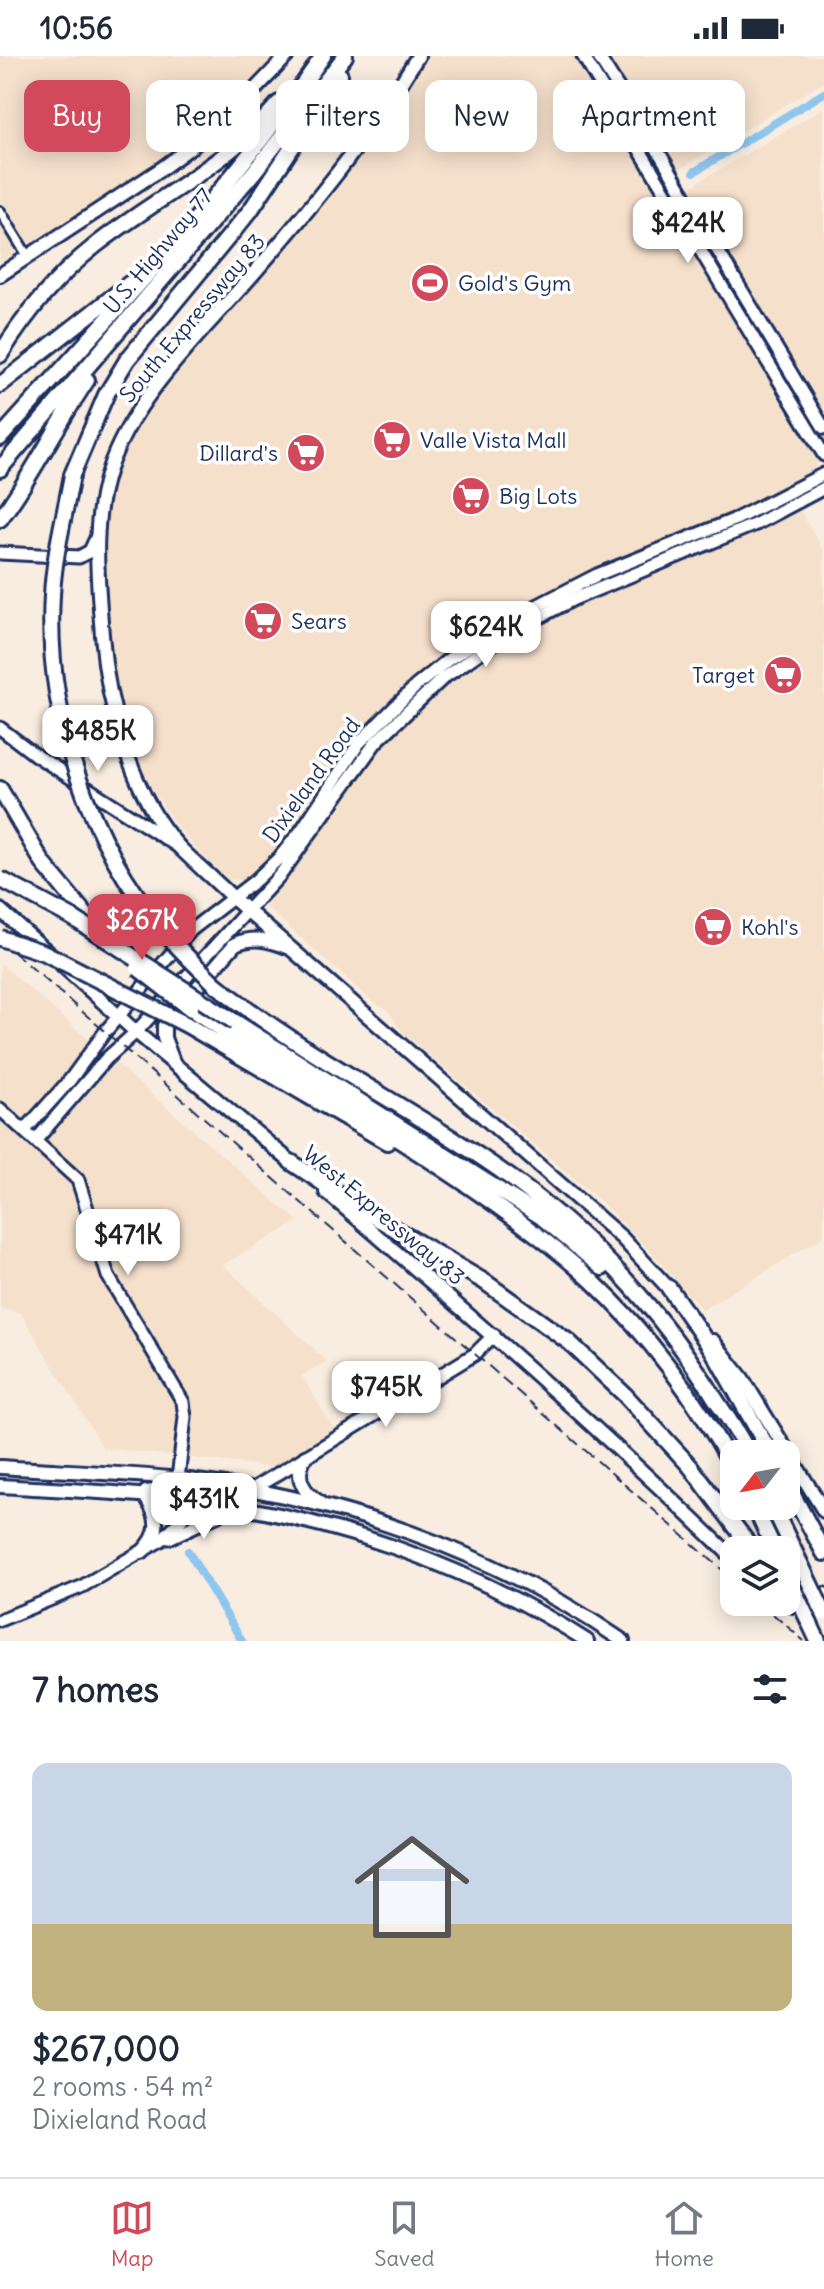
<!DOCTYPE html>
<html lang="en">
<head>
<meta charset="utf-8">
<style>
	:root { --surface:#fff; --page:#f2f2f3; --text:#1f2937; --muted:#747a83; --line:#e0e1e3; --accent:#d1495b }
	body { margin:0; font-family:Delius,sans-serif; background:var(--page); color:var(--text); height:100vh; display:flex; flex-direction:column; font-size:30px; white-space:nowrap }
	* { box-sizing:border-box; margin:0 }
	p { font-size:26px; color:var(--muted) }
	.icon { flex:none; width:44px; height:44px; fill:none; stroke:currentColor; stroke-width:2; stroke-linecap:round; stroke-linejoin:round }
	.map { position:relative; height:1585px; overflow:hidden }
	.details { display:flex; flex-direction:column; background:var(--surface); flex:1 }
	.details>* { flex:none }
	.top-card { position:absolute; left:24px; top:24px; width:776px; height:72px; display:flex; gap:16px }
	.needle { width:52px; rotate:239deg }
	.buttons { position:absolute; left:720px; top:1384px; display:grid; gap:16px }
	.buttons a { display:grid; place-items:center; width:80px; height:80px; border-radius:16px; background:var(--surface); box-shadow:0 4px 20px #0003; font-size:40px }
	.price { position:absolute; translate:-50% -68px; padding:0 18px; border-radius:16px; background:#fff; color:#222; font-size:26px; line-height:52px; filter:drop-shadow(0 2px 4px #0008) }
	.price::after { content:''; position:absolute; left:50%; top:48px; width:24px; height:18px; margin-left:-12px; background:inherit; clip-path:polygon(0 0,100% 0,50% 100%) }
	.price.current { background:var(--accent); color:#fff }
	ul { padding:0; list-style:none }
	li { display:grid; align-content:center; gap:16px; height:424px; padding:0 32px }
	li span { display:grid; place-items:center; height:248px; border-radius:16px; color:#555 }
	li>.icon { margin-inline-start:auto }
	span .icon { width:144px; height:144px; fill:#fffc; stroke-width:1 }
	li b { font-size:34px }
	h2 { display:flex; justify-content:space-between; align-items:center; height:96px; padding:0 32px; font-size:34px }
	.pill { padding:0 28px; border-radius:16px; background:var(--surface); box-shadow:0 4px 20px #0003; font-size:28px; line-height:72px }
	.pill.current { background:var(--accent); color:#fff }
	.status { display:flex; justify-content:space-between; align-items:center; height:56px; padding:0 40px; background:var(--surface); direction:ltr }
	.status svg { height:22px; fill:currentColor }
	.dock { display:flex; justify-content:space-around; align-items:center; height:112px; border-top:2px solid var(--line); background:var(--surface); font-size:22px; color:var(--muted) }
	.dock a { display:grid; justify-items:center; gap:4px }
	.dock .current { color:var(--accent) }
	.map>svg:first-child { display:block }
	.built { fill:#f5e0cc }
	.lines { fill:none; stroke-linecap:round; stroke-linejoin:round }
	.canal { stroke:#8fc6ed; stroke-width:8 }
	.street-casing { stroke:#1b2f5e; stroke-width:14 }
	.secondary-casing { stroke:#1b2f5e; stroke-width:17 }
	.primary-casing { stroke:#1b2f5e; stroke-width:18 }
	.highway-casing { stroke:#1b2f5e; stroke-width:20 }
	.street { stroke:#fff; stroke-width:8 }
	.secondary { stroke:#fff; stroke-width:11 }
	.primary { stroke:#fff; stroke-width:12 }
	.highway { stroke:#fff; stroke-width:14 }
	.rail { stroke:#1b2f5e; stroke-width:2; stroke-dasharray:12 6; stroke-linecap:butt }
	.highway-bridge-casing { stroke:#1b2f5e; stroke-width:20; stroke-linecap:butt }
	.highway-bridge { stroke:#fff; stroke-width:14 }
	.labels { text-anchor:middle; stroke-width:7; stroke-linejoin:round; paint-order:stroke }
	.street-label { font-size:22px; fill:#1b2f5e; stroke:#fff }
	.poi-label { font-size:22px; fill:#1b2f5e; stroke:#fff; text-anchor:start }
</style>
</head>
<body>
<div class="status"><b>10:56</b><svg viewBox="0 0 49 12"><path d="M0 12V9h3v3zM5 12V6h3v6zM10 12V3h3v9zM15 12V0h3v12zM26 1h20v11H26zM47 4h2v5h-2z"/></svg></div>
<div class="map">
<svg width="824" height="1585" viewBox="0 0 824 1585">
	<rect width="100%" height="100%" fill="#f9ede1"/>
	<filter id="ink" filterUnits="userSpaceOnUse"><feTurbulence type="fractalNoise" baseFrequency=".0125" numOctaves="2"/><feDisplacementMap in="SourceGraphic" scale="16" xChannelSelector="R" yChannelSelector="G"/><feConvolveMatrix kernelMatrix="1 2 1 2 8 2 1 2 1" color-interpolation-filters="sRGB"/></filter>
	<g filter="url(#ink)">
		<path class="built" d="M 0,0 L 275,0 L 227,54 L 185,88 L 0,206 Z
			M 428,0 L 576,0 L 819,402 L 815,417 L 757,447 L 581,521 L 468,583 L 427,614 L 370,667 L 337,707 L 281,791 L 260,816 L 247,824 L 229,824 L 193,790 L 174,766 L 151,731 L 127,676 L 113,617 L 108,557 L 104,473 L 109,440 L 125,394 L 149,351 L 343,126 Z
			M 605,0 L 824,0 L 824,26 L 678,114 Z
			M 824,52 L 824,358 L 690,131 Z
			M 800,455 L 824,495 L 824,1180 L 702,1254 L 651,1196 L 596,1141 L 402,976 L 387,953 L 373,946 L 266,851 L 269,842 L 308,795 L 351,728 L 383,688 L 414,656 L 446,629 L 481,603 L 574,551 Z
			M 0,907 L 298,1165 L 223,1209 L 327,1305 L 302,1320 L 335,1375 L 272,1411 L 103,1392 L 20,1256 L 0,1253 Z"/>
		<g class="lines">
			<path class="canal" d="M 694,116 L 824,37
				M 188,1495 L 242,1585"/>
			<defs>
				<path id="street" d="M 0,155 L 28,201"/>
				<path id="secondary" d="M 583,0 L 824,399
					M 598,0 L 657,93 L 824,372
					M 0,497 L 79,501 L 90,495 L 96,482
					M 0,672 L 34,698 L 176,789
					M 0,1053 L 78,1124 L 108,1220 L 183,1346 L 185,1361 L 178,1423
					M 25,1074 L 70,1024 L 105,976 L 191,874 L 256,824 L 279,802 L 301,775 L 359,687 L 416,630 L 449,603 L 519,559 L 597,519 L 736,463 L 824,418
					M 36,1084 L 106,1003 L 136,976 L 281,818 L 376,686 L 443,622 L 507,578 L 574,543 L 756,468 L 824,432
					M 251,1434 L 475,1298 L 494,1279
					M 169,1482 L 235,1451
					M 0,1564 L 81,1531 L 161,1484 L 182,1463 L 189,1444"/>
				<path id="primary" d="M 418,0 C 369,81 316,146 254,217 C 203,276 132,341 108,416 C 91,470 98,524 102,579 C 107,647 132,741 180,792 C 197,809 216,825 233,842 L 622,1182 L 673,1237
					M 0,219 L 161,113 L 221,69 L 287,0
					M 0,854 L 49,897
					M 62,909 L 136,976 L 297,1111
					M 172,1003 L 164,982 L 164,970 L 235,888 C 254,880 268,884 287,891
					M 326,1136 C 466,1255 603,1375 734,1503
					M 713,1285 L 742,1322 L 824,1455
					M 305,1401 C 294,1420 302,1435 319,1446
					M 0,1411 C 60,1415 122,1417 182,1423 C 338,1441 494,1496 623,1585
					M 0,1430 C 63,1434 126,1436 188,1444 C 329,1460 469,1509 587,1585
					M 146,1436 L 175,1432 L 178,1423
					M 189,1444 L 194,1435 L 219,1432
					M 142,1496 C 162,1477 159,1461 145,1440
					M 780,1546 L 793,1550 L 824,1538"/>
				<path id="highway" d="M 0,299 C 26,257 58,219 96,189 C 160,139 226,110 279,47
					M 0,329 L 130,227
					M 0,382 C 111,258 228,137 323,0
					M 0,413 L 254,116 L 345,0
					M 72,419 L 106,339 L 127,304 L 250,155 L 340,19
					M 0,463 C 33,419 56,370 87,324
					M 0,733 L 43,807 L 100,876
					M 215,928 C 308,1002 417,1054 514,1124 C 592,1181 656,1250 708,1331 C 721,1353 738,1375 749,1398
					M 191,953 C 287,1017 388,1073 482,1139 C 520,1166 558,1193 592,1225 C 649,1279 697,1344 734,1413
					M 235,966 L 540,1160 L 602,1212
					M 187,969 L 387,1086
					M 291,1106 L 363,1154 L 485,1226 L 569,1286 L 625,1339 L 690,1410 L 753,1494
					M 669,1232 L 713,1295 L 771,1398
					M 786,1426 L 824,1497
					M 754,1450 L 775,1494
					M 810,1568 L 818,1585"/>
			</defs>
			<use href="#street" class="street-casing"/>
			<use href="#secondary" class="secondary-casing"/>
			<use href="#primary" class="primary-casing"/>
			<use href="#highway" class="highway-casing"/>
			<use href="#street" class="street"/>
			<use href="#secondary" class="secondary"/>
			<use href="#primary" class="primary"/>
			<use href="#highway" class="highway"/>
			<path class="rail" d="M 0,884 L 734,1524
				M 759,1546 L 804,1585"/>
			<defs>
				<path id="highway-bridge" d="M 72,419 C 65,458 54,499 52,539 C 45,656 88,786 164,875 C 179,894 198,911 215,928
					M 0,823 L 73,862 L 235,966
					M 0,882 L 45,897 L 187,969
					M 138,912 L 191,953
					M 776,1457 L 824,1557
					M 786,1517 L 810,1568"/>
			</defs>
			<use href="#highway-bridge" class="highway-bridge-casing"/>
			<use href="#highway-bridge" class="highway-bridge"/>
		</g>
	</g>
	<defs>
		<symbol id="stadium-disc" viewBox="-11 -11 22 22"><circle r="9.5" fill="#d1495b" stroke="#fff"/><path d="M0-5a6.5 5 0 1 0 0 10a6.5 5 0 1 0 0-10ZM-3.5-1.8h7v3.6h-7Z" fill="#fff"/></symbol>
		<symbol id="supermarket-disc" viewBox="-11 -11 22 22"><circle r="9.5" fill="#d1495b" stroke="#fff"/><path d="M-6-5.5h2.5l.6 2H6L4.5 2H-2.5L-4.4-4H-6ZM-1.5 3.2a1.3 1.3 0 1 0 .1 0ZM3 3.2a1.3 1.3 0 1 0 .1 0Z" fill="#fff"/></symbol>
	</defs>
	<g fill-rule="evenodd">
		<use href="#stadium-disc" x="408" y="205" width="44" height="44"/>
		<use href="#supermarket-disc" x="370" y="362" width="44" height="44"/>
		<use href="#supermarket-disc" x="284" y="375" width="44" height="44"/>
		<use href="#supermarket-disc" x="449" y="418" width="44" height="44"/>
		<use href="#supermarket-disc" x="241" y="543" width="44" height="44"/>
		<use href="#supermarket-disc" x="761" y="597" width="44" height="44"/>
		<use href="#supermarket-disc" x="691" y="849" width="44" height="44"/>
	</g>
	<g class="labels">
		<g class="street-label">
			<text transform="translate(158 195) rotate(-50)" y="8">U.S. Highway 77</text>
			<text transform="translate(192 262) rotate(-50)" y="8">South Expressway 83</text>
			<text transform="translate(311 724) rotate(-54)" y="8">Dixieland Road</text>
			<text transform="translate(384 1159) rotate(40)" y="8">West Expressway 83</text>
		</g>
		<g class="poi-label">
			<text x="458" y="235">Gold's Gym</text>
			<text x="420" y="392">Valle Vista Mall</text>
			<text x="278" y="405" text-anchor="end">Dillard's</text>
			<text x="499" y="448">Big Lots</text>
			<text x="291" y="573">Sears</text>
			<text x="755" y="627" text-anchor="end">Target</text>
			<text x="741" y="879">Kohl's</text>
		</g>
	</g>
</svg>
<div class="buttons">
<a><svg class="needle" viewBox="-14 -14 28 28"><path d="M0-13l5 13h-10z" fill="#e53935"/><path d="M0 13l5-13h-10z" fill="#747a83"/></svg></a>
<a><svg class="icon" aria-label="layers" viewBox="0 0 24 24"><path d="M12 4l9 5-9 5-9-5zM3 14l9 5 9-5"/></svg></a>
</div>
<b class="price" style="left:688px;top:209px">$424K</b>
<b class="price" style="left:486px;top:613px">$624K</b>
<b class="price" style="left:98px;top:717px">$485K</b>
<b class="price current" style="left:142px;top:906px">$267K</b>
<b class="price" style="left:128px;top:1221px">$471K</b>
<b class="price" style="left:386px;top:1373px">$745K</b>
<b class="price" style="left:204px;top:1485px">$431K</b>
<div class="top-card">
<a class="pill current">Buy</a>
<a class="pill">Rent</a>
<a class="pill">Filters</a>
<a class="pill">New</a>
<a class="pill">Apartment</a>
</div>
</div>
<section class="details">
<h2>7 homes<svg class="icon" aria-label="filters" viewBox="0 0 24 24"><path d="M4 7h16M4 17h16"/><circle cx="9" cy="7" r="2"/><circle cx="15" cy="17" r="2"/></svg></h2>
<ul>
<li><span style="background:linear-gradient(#c9d6e8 65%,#c2b280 0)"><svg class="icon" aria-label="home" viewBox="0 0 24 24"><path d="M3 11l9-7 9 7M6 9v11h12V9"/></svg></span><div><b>$267,000</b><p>2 rooms · 54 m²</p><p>Dixieland Road</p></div></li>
</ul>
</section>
<nav class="dock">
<a class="current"><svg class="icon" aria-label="map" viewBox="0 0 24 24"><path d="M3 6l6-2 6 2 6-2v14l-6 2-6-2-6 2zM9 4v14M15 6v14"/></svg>Map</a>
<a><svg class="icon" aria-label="saved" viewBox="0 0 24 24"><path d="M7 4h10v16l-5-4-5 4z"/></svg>Saved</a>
<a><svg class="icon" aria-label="home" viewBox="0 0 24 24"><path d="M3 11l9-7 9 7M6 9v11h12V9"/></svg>Home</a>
</nav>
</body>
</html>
